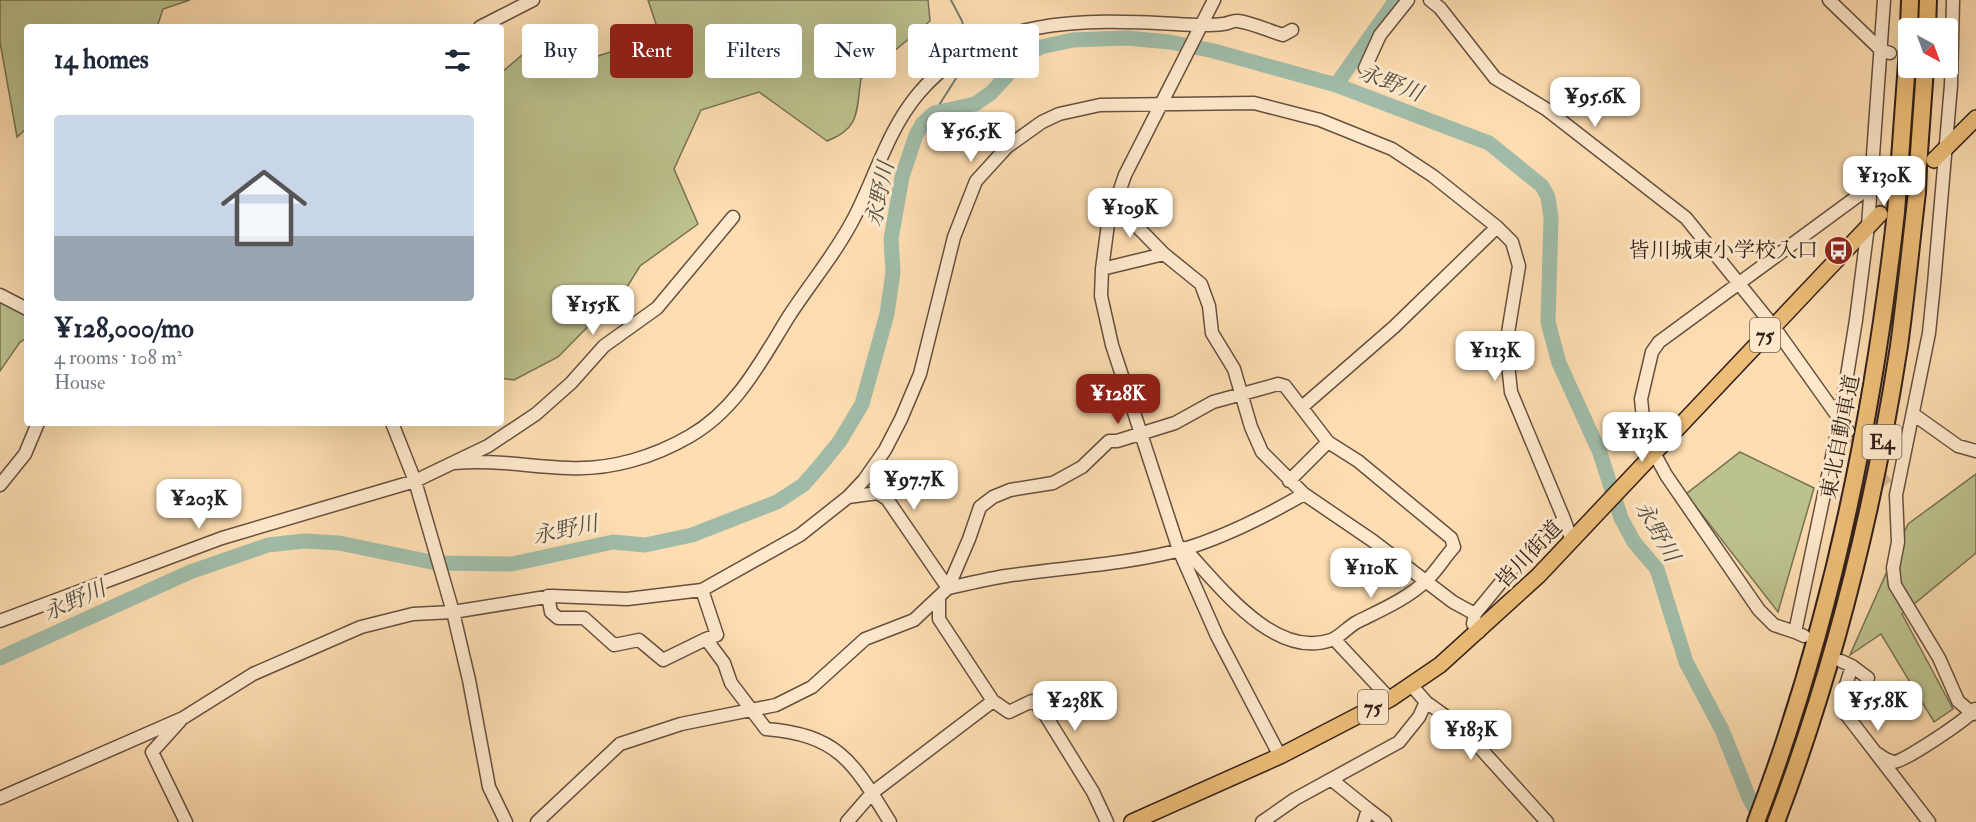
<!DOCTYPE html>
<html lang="en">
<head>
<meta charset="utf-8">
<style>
	:root { --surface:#fff; --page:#f6f6f7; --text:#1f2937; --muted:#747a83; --line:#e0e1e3; --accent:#8f2418 }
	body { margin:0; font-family:"IM FELL Double Pica","Noto Serif JP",serif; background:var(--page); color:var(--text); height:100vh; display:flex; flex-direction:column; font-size:22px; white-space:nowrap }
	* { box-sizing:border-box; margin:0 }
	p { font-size:20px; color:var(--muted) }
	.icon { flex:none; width:33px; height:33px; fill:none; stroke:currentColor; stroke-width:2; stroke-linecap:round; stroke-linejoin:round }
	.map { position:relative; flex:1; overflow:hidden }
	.side { position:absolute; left:24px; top:24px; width:480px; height:402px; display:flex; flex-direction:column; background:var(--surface); border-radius:6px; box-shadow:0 6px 24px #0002 }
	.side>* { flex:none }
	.hud { position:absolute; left:522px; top:24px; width:570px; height:54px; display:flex; gap:12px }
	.needle { width:39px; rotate:139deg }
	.buttons { position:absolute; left:1898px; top:18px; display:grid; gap:12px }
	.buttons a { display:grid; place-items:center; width:60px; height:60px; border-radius:6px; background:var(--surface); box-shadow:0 6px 24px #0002; font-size:30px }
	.price { position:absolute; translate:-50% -51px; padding:0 14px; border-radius:12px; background:#fff; color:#222; font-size:20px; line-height:39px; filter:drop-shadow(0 2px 3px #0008) }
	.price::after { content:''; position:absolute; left:50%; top:36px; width:18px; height:14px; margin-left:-9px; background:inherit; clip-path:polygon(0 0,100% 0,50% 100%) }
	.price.current { background:var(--accent); color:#fff }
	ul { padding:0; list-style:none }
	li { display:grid; align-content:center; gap:12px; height:318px; padding:0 30px }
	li+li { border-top:2px solid var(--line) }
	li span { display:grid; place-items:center; height:186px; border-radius:6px; color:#555 }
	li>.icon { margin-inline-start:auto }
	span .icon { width:108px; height:108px; fill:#fffc; stroke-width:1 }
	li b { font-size:26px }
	h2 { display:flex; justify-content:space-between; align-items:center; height:72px; padding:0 30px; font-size:26px }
	.pill { padding:0 21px; border-radius:6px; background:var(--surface); box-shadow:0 6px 24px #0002; font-size:21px; line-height:54px }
	.pill.current { background:var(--accent); color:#fff }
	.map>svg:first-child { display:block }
	.green { fill:#bcc28e; stroke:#777254; stroke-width:1.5 }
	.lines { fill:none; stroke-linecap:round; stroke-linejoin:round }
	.stream { stroke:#747e70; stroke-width:2 }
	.river { stroke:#a0bca9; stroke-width:15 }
	.minor-tunnel { stroke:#d4b793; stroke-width:12; stroke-dasharray:12 6; stroke-linecap:butt }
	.major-tunnel { stroke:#d4b793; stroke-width:15; stroke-dasharray:15 8; stroke-linecap:butt }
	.minor-casing { stroke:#655040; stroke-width:15 }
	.major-casing { stroke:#32211a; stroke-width:18 }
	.highway-casing { stroke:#32211a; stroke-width:20 }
	.minor { stroke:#fee9cc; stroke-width:12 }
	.major { stroke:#eebe78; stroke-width:15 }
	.highway { stroke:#eebe78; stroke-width:16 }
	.highway-bridge-casing { stroke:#32211a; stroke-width:20; stroke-linecap:butt }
	.highway-bridge { stroke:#eebe78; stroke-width:16 }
	.labels { text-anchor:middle; stroke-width:6; stroke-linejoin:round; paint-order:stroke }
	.shield { fill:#fee9cc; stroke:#6f5d4f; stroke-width:1.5 }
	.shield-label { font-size:20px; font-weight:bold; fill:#32211a }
	.poi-label { font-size:21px; fill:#32211a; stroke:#fee9cc; text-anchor:end }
	.street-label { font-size:21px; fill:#32211a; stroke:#fee9cc }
	.water-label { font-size:22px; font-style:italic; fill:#535045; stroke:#fee9cc }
</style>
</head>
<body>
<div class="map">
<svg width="1976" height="822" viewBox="0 0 1976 822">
	<rect width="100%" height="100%" fill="#fdddb1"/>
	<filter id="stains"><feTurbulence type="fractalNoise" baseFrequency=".00333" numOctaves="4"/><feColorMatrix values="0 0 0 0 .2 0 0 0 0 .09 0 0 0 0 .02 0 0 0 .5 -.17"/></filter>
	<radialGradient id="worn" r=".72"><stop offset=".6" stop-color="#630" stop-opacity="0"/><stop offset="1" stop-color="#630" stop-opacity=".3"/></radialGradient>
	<path class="green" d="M 0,0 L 190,0 L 163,9 L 157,27 L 27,27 L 27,128 L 17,137 L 0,42 Z
		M 648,0 L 928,0 L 930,21 L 861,79 C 856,111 861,128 827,141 L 759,92 L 701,110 L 674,169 L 698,224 L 640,266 L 627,287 L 558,357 L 514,380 L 501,378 L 501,73 L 536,43 L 598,56 L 660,36 Z
		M 0,302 L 27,316 L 27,338 L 20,342 L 0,371 Z
		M 1740,452 L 1814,488 L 1778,612 L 1686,494 Z
		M 1976,474 L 1976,553 L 1902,614 L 1953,709 L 1934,722 L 1881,634 L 1850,655 L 1908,524 Z"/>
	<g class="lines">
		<path class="stream" d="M 951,0 L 962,21 L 969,47
			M 934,113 L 969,58"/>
		<path class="river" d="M 1336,85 L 1396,0
			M 0,658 L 190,572 L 268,545 L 304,541 L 339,543 L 436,563 L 512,564 L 613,542 L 645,545 L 692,535 L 777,502 L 803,485 L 818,468 L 840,441 L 862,404 L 887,314 L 893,272 L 891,239 L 902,177 L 916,135 L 923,123 L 934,113 L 975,104 L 991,93 L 1025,56 L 1041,47 L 1073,40 L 1126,38 L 1170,42 L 1214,51 L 1336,85 L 1489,143 L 1542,186 L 1548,197 L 1551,218 L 1548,322 L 1559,363 L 1600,453 L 1621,518 L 1634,542 L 1657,569 L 1686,662 L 1722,730 L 1750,800 L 1763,822"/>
		<path class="minor-tunnel" d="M 1848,431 L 1887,485"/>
		<path class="major-tunnel" d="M 1880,214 L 1934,160"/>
		<defs>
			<path id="minor" d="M 1214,0 L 1125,175 L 1108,224 L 1102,269 L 1101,296 L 1112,345 L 1179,550 L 1217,636 L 1280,756
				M 1430,0 L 1440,8 L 1495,78 L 1546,109 L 1686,218 L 1774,327 L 1848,431
				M 1829,0 L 1881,50 L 1890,53
				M 1953,0 L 1951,85 L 1934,284 L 1929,333 L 1896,495 L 1898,542 L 1893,568 L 1895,585 L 1939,658 L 1958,701 L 1973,714
				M 480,27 L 533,0
				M 1365,68 L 1380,35 L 1408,0
				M 1114,203 L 1164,254
				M 1102,269 L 1164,254 L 1201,284 L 1209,306 L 1212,333 L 1234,369 L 1251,427 L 1262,452 L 1304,494 L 1373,541 L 1453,602 L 1475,614 L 1473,624 L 1479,632
				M 0,295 L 27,309
				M 1302,407 L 1394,327 L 1497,227
				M 1913,414 L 1958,446 L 1976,451
				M 392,423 L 415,481 L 453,612 L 469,680 L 489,787 L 506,822
				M 454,463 C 494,459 530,467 569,468 C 611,470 654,457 690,436 C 737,409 761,361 789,316 C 811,282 837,252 855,216 C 876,175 888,130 918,94 C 983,16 1084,19 1176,24 C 1191,25 1208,26 1223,24 C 1228,24 1233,20 1238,21 C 1253,23 1269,31 1283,35 L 1292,30
				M 1289,481 L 1328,442
				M 0,485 L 25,454 L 38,423
				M 848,497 L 878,493 L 887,499 L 948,588
				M 948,588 C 967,584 987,579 1006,576 C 1066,567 1125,565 1184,549 C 1227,536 1266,516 1304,494
				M 702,590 L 717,635 L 706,639 L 724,663 L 731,683 L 766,729 C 840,735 854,764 890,822
				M 548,596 L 551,612 L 558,618 L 584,618 L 614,645 L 639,640 L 663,660 L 706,639
				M 939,599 L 939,619 L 993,701 L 1009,712 L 1032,701 L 1041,708 L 1093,792 L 1107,822
				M 1475,614 L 1511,570 L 1564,519 L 1572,541
				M 0,621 L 222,538 L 415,481 L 488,446 L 536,414 L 571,383 L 604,346 L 657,308 L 733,217
				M 1795,632 L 1774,625 L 1759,610 L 1666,475 L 1645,436 L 1641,399 L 1652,352 L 1659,342 L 1870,187
				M 1804,636 L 1795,632 L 1840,419 L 1856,320 L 1868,226 L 1884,0
				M 1334,639 L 1390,699
				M 1841,661 L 1852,666 L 1844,691 L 1845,713 L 1929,822
				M 1852,666 L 1868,678
				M 1412,686 L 1426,702 L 1462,728 L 1547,822
				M 180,721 L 152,752 L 186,822
				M 1878,754 C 1882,757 1888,761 1894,762 C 1902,763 1971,717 1975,709
				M 1332,780 L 1368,809 L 1364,822
				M 0,798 L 183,718 L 253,674 L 361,627 L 413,614 L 453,612 L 552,596 L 627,599 L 702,590 L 800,535 L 848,497 L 864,480 L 885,450 L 901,419 L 920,374 L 954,237 L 976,181 L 1007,147 L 1042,122 L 1059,114 L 1100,105 L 1254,103 L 1320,120 L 1392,149 L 1433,176 L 1497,227 L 1512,242 L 1519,266 L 1506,345 L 1511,392 L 1564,519
				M 1368,809 L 1385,822
				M 537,822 L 620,744 L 681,724 L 776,705 L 812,687 L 865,639 L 914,620 L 948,588 L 969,539 L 980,507 L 993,497 L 1010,490 L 1053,483 L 1082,467 L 1109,441 L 1117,441 L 1175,423 L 1213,402 L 1278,384 L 1285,386 L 1328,442 L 1358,461 L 1451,538 L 1454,547 C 1445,557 1437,570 1428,579 C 1409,598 1381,610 1357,622 C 1349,626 1340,637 1331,640 C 1274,660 1219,585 1184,548
				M 847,822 L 872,793 L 993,701
				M 1262,822 L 1295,799 L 1399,742 L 1419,717 L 1426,702"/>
			<path id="major" d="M 1934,160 L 1976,118
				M 1132,822 L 1280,756 L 1390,699 L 1440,665 L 1538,576 L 1880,214"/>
			<path id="highway" d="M 1909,28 L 1910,0
				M 1927,28 L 1928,0
				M 1918,167 L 1925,68
				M 1898,186 L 1908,49
				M 1756,822 C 1831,626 1873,420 1896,212
				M 1776,822 C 1834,669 1874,508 1899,346 C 1906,295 1911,243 1917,192"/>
		</defs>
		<use href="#minor" class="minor-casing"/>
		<use href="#major" class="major-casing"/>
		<use href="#highway" class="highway-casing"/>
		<use href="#minor" class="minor"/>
		<use href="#major" class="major"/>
		<use href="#highway" class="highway"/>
		<defs>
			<path id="highway-bridge" d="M 1917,192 L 1918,167
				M 1896,212 L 1898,186"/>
		</defs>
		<use href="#highway-bridge" class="highway-bridge-casing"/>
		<use href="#highway-bridge" class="highway-bridge"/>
	</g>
	<defs>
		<symbol id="bus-disc" viewBox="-11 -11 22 22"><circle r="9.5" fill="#8f2418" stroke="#fee9cc"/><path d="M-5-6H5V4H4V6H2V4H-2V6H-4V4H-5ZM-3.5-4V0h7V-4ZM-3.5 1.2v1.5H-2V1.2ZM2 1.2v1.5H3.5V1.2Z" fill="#fff"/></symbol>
	</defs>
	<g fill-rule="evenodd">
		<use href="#bus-disc" x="1822" y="234" width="33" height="33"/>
	</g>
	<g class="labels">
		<g class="shield">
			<rect x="1750" y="318" width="30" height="34" rx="4.5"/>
			<rect x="1862.5" y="425" width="39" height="34" rx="4.5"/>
			<rect x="1358" y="690" width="30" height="34" rx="4.5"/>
		</g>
		<g class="shield-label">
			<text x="1765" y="342">75</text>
			<text x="1882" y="449">E4</text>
			<text x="1373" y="714">75</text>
		</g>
		<g class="poi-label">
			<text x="1818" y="257">皆川城東小学校入口</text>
		</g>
		<g class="street-label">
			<text transform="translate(1840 437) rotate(-79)" y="7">東北自動車道</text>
			<text transform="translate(1529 554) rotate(-46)" y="7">皆川街道</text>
		</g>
		<g class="water-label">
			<text transform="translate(1391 82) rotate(21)" y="8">永野川</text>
			<text transform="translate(879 194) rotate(-78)" y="8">永野川</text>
			<text transform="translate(565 529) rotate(-12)" y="8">永野川</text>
			<text transform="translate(1658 531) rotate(60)" y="8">永野川</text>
			<text transform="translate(74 600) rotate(-24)" y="8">永野川</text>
		</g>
	</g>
	<rect width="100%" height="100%" filter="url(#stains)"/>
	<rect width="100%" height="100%" fill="url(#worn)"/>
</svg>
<div class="buttons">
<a><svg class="needle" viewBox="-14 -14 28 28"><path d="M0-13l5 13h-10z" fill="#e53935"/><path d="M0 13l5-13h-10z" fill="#747a83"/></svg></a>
</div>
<b class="price" style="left:1595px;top:128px">¥95.6K</b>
<b class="price" style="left:971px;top:163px">¥56.5K</b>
<b class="price" style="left:1884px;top:207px">¥130K</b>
<b class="price" style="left:1130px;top:239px">¥109K</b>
<b class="price" style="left:593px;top:336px">¥155K</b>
<b class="price" style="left:1495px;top:382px">¥113K</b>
<b class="price current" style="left:1118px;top:425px">¥128K</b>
<b class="price" style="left:1642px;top:463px">¥113K</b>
<b class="price" style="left:914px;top:511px">¥97.7K</b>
<b class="price" style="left:199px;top:530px">¥203K</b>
<b class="price" style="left:1371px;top:599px">¥110K</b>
<b class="price" style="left:1075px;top:732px">¥238K</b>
<b class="price" style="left:1878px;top:732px">¥55.8K</b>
<b class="price" style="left:1471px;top:761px">¥183K</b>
<div class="hud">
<a class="pill">Buy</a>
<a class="pill current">Rent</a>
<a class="pill">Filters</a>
<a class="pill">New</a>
<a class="pill">Apartment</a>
</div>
<section class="side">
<h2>14 homes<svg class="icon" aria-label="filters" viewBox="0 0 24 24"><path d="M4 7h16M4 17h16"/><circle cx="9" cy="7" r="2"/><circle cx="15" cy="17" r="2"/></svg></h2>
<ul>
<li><span style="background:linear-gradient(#c9d6e8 65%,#9aa5b1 0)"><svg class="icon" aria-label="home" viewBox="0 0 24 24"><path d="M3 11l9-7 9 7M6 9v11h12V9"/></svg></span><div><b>¥128,000/mo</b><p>4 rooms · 108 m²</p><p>House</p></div></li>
</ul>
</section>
</div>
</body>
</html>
